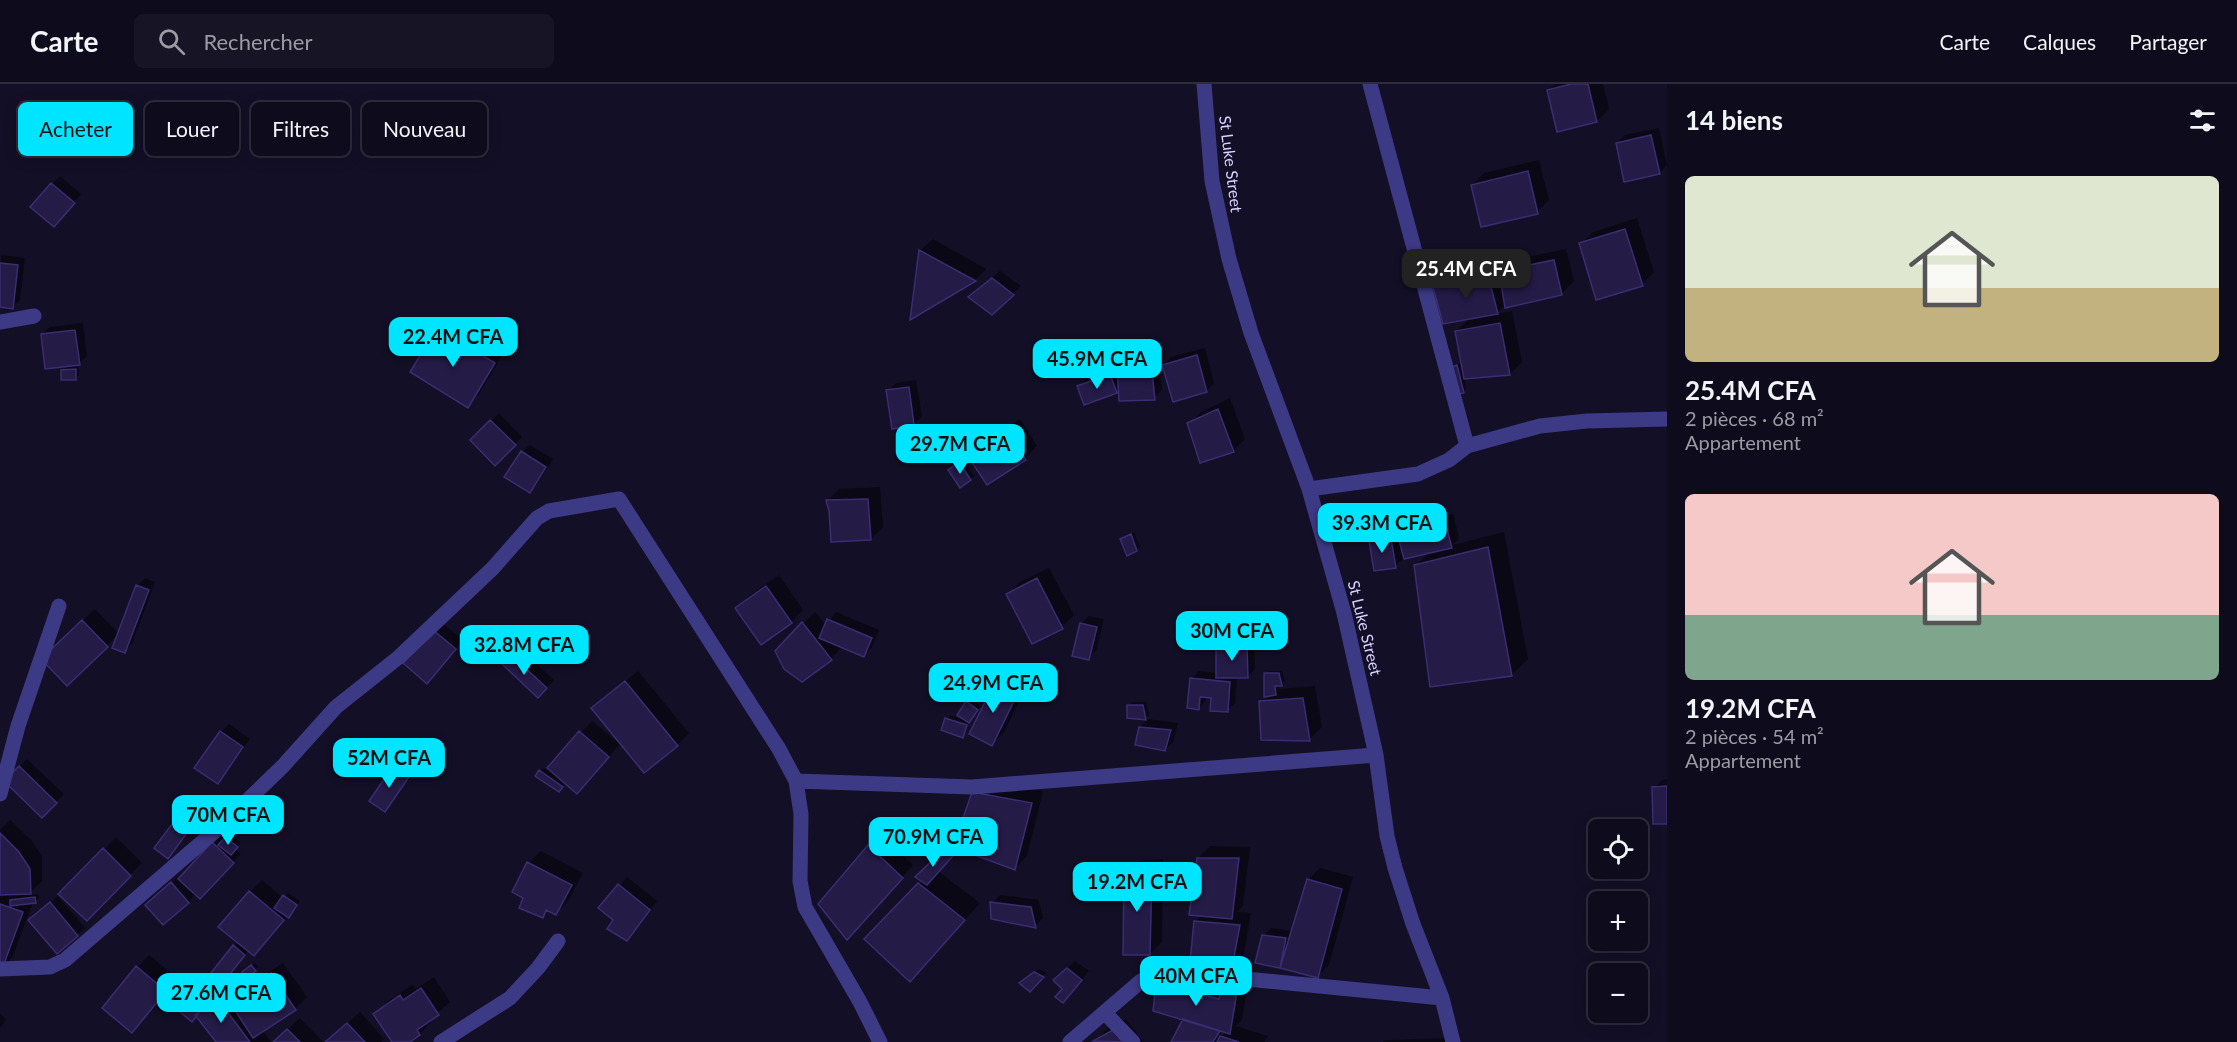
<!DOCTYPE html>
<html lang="fr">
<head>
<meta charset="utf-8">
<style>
	:root { --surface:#0e0b1c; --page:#171425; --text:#f1f3f6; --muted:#9b9ba3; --line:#2e2b3b; --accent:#00e5ff }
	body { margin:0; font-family:Lato,sans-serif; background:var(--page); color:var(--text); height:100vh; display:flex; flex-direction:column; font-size:22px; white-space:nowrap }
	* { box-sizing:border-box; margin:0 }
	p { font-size:20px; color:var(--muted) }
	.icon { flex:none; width:33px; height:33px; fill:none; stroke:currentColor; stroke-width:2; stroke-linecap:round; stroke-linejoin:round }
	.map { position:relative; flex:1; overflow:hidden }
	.panel { display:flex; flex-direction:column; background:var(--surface); width:570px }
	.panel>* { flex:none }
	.top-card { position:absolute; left:18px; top:18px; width:570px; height:54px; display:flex; gap:12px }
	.controls { position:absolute; left:1588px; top:735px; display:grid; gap:12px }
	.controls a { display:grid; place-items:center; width:60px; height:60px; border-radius:9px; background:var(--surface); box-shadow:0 3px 15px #0003,0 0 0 2px var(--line); font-size:30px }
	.price { position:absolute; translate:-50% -51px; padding:0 14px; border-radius:12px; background:var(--accent); color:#111; font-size:20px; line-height:39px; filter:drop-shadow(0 2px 3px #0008) }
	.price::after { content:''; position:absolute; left:50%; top:36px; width:18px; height:14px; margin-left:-9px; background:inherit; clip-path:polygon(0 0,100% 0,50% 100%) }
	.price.active { background:#222; color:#fff }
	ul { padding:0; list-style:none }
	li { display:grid; align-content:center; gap:12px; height:318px; padding:0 18px }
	li span { display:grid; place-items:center; height:186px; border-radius:9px; color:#555 }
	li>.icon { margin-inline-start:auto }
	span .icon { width:108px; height:108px; fill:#fffc; stroke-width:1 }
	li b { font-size:26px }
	h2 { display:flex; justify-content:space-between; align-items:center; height:72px; padding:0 18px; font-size:26px }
	.pill { padding:0 21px; border-radius:9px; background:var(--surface); box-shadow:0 3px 15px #0003,0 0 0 2px var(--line); font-size:21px; line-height:54px }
	.pill.active { background:var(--accent); color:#111 }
	header { display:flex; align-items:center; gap:36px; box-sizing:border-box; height:84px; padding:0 30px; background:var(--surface); border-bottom:2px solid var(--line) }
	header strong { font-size:28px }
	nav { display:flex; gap:33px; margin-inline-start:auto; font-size:21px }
	.search { width:420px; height:54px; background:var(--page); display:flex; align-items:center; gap:15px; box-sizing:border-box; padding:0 21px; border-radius:9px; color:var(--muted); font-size:22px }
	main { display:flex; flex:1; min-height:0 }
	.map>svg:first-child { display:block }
	.shadow { fill:#0007; fill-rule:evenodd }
	.building { fill:#241b47; stroke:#3b2d73; stroke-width:1.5 }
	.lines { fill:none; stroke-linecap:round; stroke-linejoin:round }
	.street { stroke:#3d3a85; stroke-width:15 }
	.labels { text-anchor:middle; stroke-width:5; stroke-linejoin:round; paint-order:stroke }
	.street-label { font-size:16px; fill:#d9d4ff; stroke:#130f26 }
</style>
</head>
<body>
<header>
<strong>Carte</strong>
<div class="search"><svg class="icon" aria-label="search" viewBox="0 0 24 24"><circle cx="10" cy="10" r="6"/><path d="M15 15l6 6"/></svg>Rechercher</div>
<nav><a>Carte</a><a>Calques</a><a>Partager</a></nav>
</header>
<main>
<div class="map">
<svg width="1667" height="958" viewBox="0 0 1667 958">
	<rect width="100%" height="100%" fill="#130f26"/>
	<path class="shadow" d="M 1555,0 L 1603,0 L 1609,25 L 1597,37 L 1549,6 Z
		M 1659,44 L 1667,81 L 1659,89 L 1617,59 L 1625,51 Z
		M 1539,76 L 1549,116 L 1537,128 L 1472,101 L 1484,89 Z
		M 60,92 L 81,110 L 62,133 L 52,100 Z
		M 1637,134 L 1654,188 L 1642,200 L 1581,160 L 1593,148 Z
		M 933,155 L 986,185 L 975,196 L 912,233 L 921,166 Z
		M 1566,165 L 1574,197 L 1562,209 L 1506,220 L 1496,230 L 1512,227 L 1522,278 L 1510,290 L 1464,294 L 1466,304 L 1463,307 L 1453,283 L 1462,278 L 1456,247 L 1470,234 L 1435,203 L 1447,191 L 1500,180 L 1501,187 L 1513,176 Z
		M 1,171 L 25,174 L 20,216 L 12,223 L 0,222 Z
		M 1000,187 L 1021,202 L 992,229 L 970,212 Z
		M 450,233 L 505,267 L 479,310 L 467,322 L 438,245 Z
		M 83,239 L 87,272 L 78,280 L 79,291 L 75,295 L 63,286 L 68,281 L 42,250 L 50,243 Z
		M 1205,264 L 1214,299 L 1207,307 L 1164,281 L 1171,273 Z
		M 1158,271 L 1162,306 L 1154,314 L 1120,304 L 1116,308 L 1078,303 L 1086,295 L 1118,283 L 1118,285 L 1127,277 Z
		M 916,296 L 922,332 L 914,340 L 888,307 L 896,299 Z
		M 1230,314 L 1245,355 L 1233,367 L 1189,340 L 1201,328 Z
		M 499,329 L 522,353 L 495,379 L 472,356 Z
		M 1020,335 L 1037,362 L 1025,374 L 987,399 L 969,371 L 981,359 Z
		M 530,361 L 553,375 L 537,400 L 530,407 L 522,368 Z
		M 963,376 L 974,392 L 970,395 L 953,383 Z
		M 880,403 L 883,443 L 871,455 L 830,426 L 827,417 L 839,405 Z
		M 1453,430 L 1459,454 L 1453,461 L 1504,448 L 1528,575 L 1512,591 L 1416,482 L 1430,467 L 1406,472 L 1395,482 L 1371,458 L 1379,450 L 1399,447 L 1399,450 L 1407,442 Z
		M 1134,448 L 1140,463 L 1136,466 L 1122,455 Z
		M 1049,484 L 1074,531 L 1062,543 L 1008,510 L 1020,498 Z
		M 779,491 L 803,526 L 791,538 L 761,559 L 737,524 L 749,512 Z
		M 145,494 L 155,498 L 132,560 L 125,567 L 137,502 Z
		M 95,525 L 119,550 L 67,600 L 55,563 Z
		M 815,528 L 826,541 L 836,528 L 879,546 L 872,563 L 864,571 L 843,562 L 831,575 L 777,567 Z
		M 1089,532 L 1104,535 L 1096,567 L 1088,575 L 1081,540 Z
		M 441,538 L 463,556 L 435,590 L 433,546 Z
		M 1225,554 L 1254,554 L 1255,585 L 1247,593 L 1237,593 L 1235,619 L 1227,626 L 1212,613 L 1207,613 L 1206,616 L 1199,624 L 1191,595 L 1199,587 L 1217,589 L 1217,562 Z
		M 519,564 L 554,596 L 538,612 L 504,580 Z
		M 638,587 L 689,649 L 677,661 L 605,613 Z
		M 1008,587 L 1029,597 L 1004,648 L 992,660 L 971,650 L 996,599 Z
		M 1269,587 L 1282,587 L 1285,597 L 1278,600 L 1279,605 L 1315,602 L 1322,643 L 1310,655 L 1261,618 L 1266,613 L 1266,590 Z
		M 970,615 L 980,622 L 968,637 L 966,648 L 963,652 L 943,645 L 950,631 L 966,637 L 967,618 Z
		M 1132,618 L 1146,618 L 1149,631 L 1145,634 L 1128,622 Z
		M 1148,635 L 1178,639 L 1173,658 L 1165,666 L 1140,643 Z
		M 592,637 L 620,660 L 588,696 L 565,698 L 562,703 L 540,687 L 544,684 L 547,686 Z
		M 229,640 L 250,655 L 225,690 L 217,698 L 221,648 Z
		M 27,675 L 64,710 L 42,732 L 6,697 Z
		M 402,676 L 416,685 L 392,718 L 385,726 L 394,683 Z
		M 1667,695 L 1667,739 L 1654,704 L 1662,696 Z
		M 985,696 L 1043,707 L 1027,772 L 1015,784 L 959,764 L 938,787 L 980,819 L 926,880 L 866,855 L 923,797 L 917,793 L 949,762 L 954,763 Z
		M 199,713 L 208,720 L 168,773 L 182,729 L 190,721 L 192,722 Z
		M 10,736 L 31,756 L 42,772 L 42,797 L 28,811 L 38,810 L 39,814 L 33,818 L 12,874 L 0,886 L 0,746 Z
		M 230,750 L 240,759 L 235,765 L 241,770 L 200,813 L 196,809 L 188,818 L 154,813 L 179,792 L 181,794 L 221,752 L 225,755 Z
		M 880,750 L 913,781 L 859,842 L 869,762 Z
		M 116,753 L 142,779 L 87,835 L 61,810 Z
		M 1210,762 L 1250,763 L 1243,822 L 1237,828 L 1251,829 L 1244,870 L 1232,882 L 1195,838 L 1202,831 L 1198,774 Z
		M 541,767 L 583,789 L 568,817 L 556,829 L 549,825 L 543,832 L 529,779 Z
		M 1163,775 L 1162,858 L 1150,870 L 1126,789 L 1138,777 Z
		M 1320,784 L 1353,793 L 1329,881 L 1317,893 L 1280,882 L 1264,852 L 1271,844 L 1293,847 L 1308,796 Z
		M 627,793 L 657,817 L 627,856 L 615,835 L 601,824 Z
		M 262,796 L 283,814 L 288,809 L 300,817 L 254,870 L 249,866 L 205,920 L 230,903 L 236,912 L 243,905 L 283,879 L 307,913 L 295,925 L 262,946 L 271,958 L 218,958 L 197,930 L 234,862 L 239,858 L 250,808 Z
		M 1000,811 L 1039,816 L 1043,834 L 1035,842 L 992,819 Z
		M 58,812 L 85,844 L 77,851 L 38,829 Z
		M 149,871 L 177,894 L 132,947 L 138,883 Z
		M 1075,877 L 1089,887 L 1063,917 L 1063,888 Z
		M 255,879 L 258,882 L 255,886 L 247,885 Z
		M 1039,885 L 1046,889 L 1030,906 L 1025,896 Z
		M 1170,888 L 1228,903 L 1234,896 L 1248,897 L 1242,936 L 1236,942 L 1268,952 L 1264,958 L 1219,958 L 1220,956 L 1218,955 L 1215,958 L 1172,958 L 1185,935 L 1155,926 L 1158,899 ZM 1223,946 L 1227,947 L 1219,955 L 1218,954 Z
		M 434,893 L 450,918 L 430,935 L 431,938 L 420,950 L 408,958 L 394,958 L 375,930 L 387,918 L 413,900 L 416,905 Z
		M 360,928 L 384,955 L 381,958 L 326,958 Z
		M 0,930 L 6,935 L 0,944 Z
		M 300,934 L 323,958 L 275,958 L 285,948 Z
		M 1126,935 L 1143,958 L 1095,958 L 1107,945 Z
		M 1445,954 L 1445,958 L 1383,958 L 1385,956 Z"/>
	<path class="building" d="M 1571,0 L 1588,0 L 1597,38 L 1557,48 L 1547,6 Z
		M 1651,51 L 1660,90 L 1624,98 L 1616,59 Z
		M 1528,87 L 1538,130 L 1481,143 L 1471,101 Z
		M 51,99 L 75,119 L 54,143 L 30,123 Z
		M 1625,145 L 1643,202 L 1596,216 L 1579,159 Z
		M 919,166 L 976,197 L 910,236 Z
		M 1554,176 L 1562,211 L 1505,224 L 1499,187 Z
		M 0,179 L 18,181 L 13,225 L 0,223 Z
		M 1488,191 L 1498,230 L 1443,240 L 1433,203 Z
		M 992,194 L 1014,211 L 992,231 L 968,213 Z
		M 1500,239 L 1510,291 L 1464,295 L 1455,247 Z
		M 437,244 L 495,279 L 468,324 L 410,288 Z
		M 75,246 L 80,281 L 45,285 L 41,250 Z
		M 1197,271 L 1207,308 L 1173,318 L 1162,281 Z
		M 1151,277 L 1155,316 L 1119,317 L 1117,284 Z
		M 1457,281 L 1464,309 L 1458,310 L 1451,283 Z
		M 76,285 L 76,296 L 61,296 L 61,286 Z
		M 1110,290 L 1117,309 L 1084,321 L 1077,302 Z
		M 909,303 L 914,341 L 892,345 L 886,306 Z
		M 1218,325 L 1234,368 L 1200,379 L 1187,339 Z
		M 490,336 L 516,361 L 495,382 L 470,356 Z
		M 1007,346 L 1026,376 L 987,401 L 967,371 Z
		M 521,367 L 546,383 L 530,409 L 504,393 Z
		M 959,378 L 971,396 L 960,404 L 948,386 Z
		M 868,415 L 871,456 L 831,458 L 829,427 L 826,416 Z
		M 1445,437 L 1452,464 L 1404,475 L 1397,449 Z
		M 1131,450 L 1137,467 L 1127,472 L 1120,455 Z
		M 1391,454 L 1396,484 L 1374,487 L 1369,457 Z
		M 1488,463 L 1512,592 L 1430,603 L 1414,481 Z
		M 1037,494 L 1063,545 L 1032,560 L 1006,510 Z
		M 136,501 L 149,506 L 125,569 L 112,564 Z
		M 766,502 L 792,539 L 761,561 L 735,524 Z
		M 827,535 L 872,554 L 864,573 L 819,554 Z
		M 82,536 L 108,563 L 67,602 L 41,575 Z
		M 802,538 L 832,576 L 802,598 L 784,585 L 775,567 Z
		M 1080,539 L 1097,543 L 1089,576 L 1072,572 Z
		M 432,545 L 456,565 L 427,600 L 403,579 Z
		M 1247,561 L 1248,594 L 1216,594 L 1216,562 Z
		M 510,570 L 547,604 L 538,614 L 502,580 Z
		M 1264,589 L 1279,589 L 1282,602 L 1275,602 L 1276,611 L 1264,613 Z
		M 1190,594 L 1230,598 L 1228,628 L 1210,627 L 1211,614 L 1200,613 L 1199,626 L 1187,624 Z
		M 625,597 L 678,662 L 644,689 L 591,624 Z
		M 995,598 L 1018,609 L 992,662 L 969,650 Z
		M 1303,614 L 1310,657 L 1261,656 L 1259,617 Z
		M 966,617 L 978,626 L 969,639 L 957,631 Z
		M 1127,621 L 1143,621 L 1146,636 L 1127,634 Z
		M 945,634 L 967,641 L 963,654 L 941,646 Z
		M 1139,643 L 1171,646 L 1165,667 L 1135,661 Z
		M 220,647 L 243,663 L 218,700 L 194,684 Z
		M 579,647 L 609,673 L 577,710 L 547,684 Z
		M 19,682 L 57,719 L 42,734 L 4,697 Z
		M 393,682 L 409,693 L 385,728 L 369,717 Z
		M 539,686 L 563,703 L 559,708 L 535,692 Z
		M 1667,702 L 1667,740 L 1653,740 L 1652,703 Z
		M 972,708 L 1032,719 L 1015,786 L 953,763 Z
		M 195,715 L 205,724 L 197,735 L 186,726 Z
		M 181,728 L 195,738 L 168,775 L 154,764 Z
		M 0,749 L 19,768 L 30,785 L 31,810 L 0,811 Z
		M 225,753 L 238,763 L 231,771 L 218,761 Z
		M 212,758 L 234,779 L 200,815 L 178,795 Z
		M 868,761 L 903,794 L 847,856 L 818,820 Z
		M 103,764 L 131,792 L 87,837 L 58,810 Z
		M 940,769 L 953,772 L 927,801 L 915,793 Z
		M 1197,774 L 1239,774 L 1232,835 L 1189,831 Z
		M 527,778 L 572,801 L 556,831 L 546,826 L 543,834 L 519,824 L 523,814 L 512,808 Z
		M 1152,787 L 1150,871 L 1123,871 L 1124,789 Z
		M 1307,795 L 1342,805 L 1318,894 L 1280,884 Z
		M 171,798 L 189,819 L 163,841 L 145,821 Z
		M 918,799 L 965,836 L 910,898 L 864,855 Z
		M 618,800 L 650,826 L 627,857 L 607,845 L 613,836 L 598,824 Z
		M 249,807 L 284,836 L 254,872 L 218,843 Z
		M 283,811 L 297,821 L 289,834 L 274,824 Z
		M 35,813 L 36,819 L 10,822 L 10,816 Z
		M 50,818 L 78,852 L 57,870 L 28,836 Z
		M 990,818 L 1031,823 L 1036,844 L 991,835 Z
		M 0,820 L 23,828 L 1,888 L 0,888 Z
		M 1194,837 L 1240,841 L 1232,884 L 1190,878 Z
		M 1262,851 L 1286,854 L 1280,884 L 1255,879 Z
		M 233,861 L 245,871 L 192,938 L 180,928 Z
		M 251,881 L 256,887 L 246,894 L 242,888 Z
		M 136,882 L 166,907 L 132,949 L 102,924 Z
		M 1067,884 L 1082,896 L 1063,919 L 1055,913 L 1062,905 L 1053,896 Z
		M 1034,888 L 1044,893 L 1030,908 L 1019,899 Z
		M 271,889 L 296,926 L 253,954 L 229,917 Z
		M 1156,899 L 1219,915 L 1221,907 L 1237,908 L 1230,950 L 1153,927 Z
		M 421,904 L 439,931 L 417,946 L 420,951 L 410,958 L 392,958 L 373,930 L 400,911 L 403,916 Z
		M 217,914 L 250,958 L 216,958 L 195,931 Z
		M 1183,935 L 1220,947 L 1213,958 L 1171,958 Z
		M 347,939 L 365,958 L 325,958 Z
		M 287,945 L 300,958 L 273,958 Z
		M 1113,946 L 1122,958 L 1093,957 Z
		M 1220,952 L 1239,958 L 1217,958 Z"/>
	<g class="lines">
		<path class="street" d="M 1204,0 L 1212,97 L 1229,175 L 1251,249 L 1309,405 L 1344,529 L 1376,671 L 1387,752 L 1395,784 L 1413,840 L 1442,914 L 1453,958
			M 0,238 L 34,232
			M 1467,362 L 1540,342 L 1587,337 L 1667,335
			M 1309,405 L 1418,390 L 1449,376 L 1467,362 L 1370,0
			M 796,697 L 972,703 L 1376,671
			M 0,710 L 18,642 L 59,522
			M 0,885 L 50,883 L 65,876 L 222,741 L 283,682 L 336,623 L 399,573 L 493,484 L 537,434 L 549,427 L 619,415 L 779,665 L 796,697 L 801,730 L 800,797 L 805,823 L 860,918 L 880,958
			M 1105,929 L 1133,958
			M 441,958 L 510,914 L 538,884 L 558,857
			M 1070,958 L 1141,897 L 1155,890 L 1175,888 L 1442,914"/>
	</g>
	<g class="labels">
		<g class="street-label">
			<text transform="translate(1231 80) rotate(83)" y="6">St Luke Street</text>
			<text transform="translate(1365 544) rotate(76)" y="6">St Luke Street</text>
		</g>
	</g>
</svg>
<div class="controls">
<a><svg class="icon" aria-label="locate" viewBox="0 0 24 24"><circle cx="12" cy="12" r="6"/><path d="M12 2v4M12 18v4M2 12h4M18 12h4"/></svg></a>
<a>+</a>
<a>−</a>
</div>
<b class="price active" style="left:1466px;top:216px">25.4M CFA</b>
<b class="price" style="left:453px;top:284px">22.4M CFA</b>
<b class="price" style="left:1097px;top:306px">45.9M CFA</b>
<b class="price" style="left:960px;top:391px">29.7M CFA</b>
<b class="price" style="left:1382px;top:470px">39.3M CFA</b>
<b class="price" style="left:1232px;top:578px">30M CFA</b>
<b class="price" style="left:524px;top:592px">32.8M CFA</b>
<b class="price" style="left:993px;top:630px">24.9M CFA</b>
<b class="price" style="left:389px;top:705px">52M CFA</b>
<b class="price" style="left:228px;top:762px">70M CFA</b>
<b class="price" style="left:933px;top:784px">70.9M CFA</b>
<b class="price" style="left:1137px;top:829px">19.2M CFA</b>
<b class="price" style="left:1196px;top:923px">40M CFA</b>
<b class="price" style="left:221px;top:940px">27.6M CFA</b>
<div class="top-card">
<a class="pill active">Acheter</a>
<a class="pill">Louer</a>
<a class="pill">Filtres</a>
<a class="pill">Nouveau</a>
</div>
</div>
<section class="panel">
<h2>14 biens<svg class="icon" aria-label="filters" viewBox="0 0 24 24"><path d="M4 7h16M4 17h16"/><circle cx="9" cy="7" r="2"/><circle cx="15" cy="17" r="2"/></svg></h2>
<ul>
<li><span style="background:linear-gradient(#dfe7d0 60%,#c2b280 0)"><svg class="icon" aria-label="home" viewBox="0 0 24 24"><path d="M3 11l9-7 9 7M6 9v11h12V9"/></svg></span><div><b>25.4M CFA</b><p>2 pièces · 68 m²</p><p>Appartement</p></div></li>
<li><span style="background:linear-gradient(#f6c9c9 65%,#7fa58c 0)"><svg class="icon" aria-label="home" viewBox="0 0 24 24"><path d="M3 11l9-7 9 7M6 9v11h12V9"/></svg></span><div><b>19.2M CFA</b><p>2 pièces · 54 m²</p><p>Appartement</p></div></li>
</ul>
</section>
</main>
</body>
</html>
